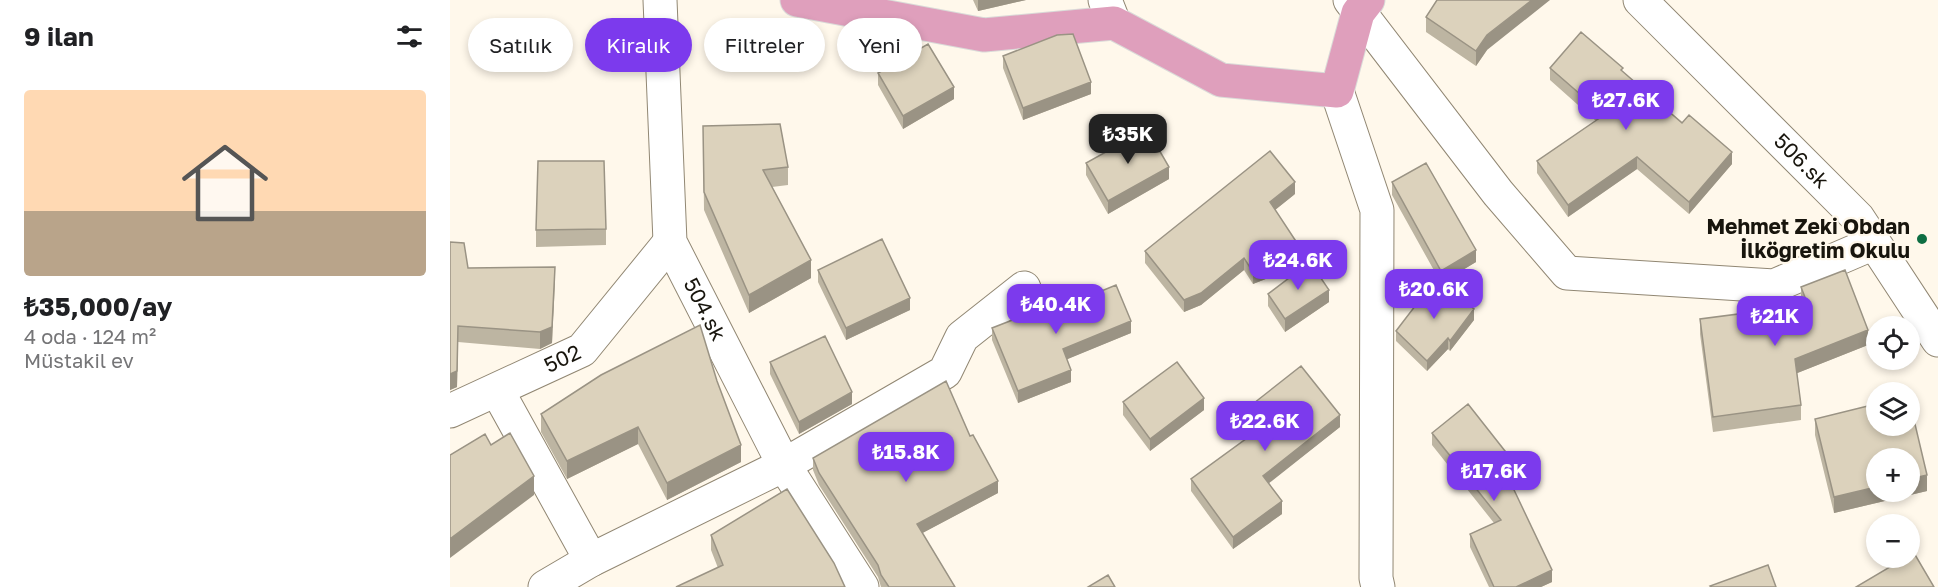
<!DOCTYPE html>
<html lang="tr">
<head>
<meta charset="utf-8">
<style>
	:root { --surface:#fff; --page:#f2f2f2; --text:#202124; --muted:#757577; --accent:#7c3aed }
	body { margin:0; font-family:"Golos Text",sans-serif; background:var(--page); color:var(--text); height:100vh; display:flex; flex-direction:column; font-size:22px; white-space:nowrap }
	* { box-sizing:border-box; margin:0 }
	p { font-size:20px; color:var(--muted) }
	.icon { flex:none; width:33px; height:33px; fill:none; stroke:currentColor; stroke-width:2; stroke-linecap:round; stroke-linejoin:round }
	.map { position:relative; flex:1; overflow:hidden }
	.details { display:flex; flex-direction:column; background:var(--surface); width:450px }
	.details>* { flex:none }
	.hud { position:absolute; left:18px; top:18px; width:570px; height:54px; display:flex; gap:12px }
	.buttons { position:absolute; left:1416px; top:316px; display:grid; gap:12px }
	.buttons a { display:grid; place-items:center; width:54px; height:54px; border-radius:50%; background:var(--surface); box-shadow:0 3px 9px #0003; font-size:30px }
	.price { position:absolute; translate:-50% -51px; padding:0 14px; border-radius:12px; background:var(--accent); color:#fff; font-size:20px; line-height:39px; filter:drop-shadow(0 2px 3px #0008) }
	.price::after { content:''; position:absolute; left:50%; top:36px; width:18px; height:14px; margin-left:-9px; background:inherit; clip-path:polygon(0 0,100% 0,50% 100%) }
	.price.selected { background:#222; color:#fff }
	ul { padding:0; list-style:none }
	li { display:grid; align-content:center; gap:12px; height:318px; padding:0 24px }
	li span { display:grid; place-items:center; height:186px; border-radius:6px; color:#555 }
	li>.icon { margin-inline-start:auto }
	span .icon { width:108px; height:108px; fill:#fffc; stroke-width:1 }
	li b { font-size:26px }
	h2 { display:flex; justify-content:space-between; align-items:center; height:72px; padding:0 24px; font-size:26px }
	.tag { padding:0 21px; border-radius:27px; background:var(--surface); box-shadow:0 3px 9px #0003; font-size:21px; line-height:54px }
	.tag.selected { background:var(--accent); color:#fff }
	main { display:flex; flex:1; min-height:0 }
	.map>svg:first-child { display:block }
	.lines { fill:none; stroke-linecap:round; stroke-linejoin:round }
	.minor-casing { stroke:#918773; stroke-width:35 }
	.major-casing { stroke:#dadad8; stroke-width:35 }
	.minor { stroke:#fff; stroke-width:33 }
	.major { stroke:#df9fbc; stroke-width:33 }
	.wall { fill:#bdb5a2 }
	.shaded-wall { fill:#9a9384 }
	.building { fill:#dcd2bc; stroke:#9a9384; stroke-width:1.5 }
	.poi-dot { fill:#0e6e43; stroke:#fff8eb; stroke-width:2 }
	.labels { text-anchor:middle; stroke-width:4.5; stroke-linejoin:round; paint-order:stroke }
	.street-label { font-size:21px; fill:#18150d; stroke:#fff8eb }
	.poi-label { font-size:21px; font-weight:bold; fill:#18150d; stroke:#fff8eb; text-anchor:end }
</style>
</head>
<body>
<main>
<section class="details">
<h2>9 ilan<svg class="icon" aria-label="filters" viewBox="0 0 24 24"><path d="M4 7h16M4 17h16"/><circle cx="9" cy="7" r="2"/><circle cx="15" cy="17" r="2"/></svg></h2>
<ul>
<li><span style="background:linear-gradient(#ffd9b3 65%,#b9a48a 0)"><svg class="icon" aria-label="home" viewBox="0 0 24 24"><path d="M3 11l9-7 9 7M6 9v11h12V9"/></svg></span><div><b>₺35,000/ay</b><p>4 oda · 124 m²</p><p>Müstakil ev</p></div></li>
</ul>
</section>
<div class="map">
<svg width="1488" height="587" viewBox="0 0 1488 587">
	<rect width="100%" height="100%" fill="#fff8eb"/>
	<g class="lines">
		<defs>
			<g id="minor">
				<path id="s1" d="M 210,0 L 220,242 L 334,465 L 412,587"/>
				<path d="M 655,0 L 664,23"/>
				<path d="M 900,0 L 1048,193 L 1117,273 L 1324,286 L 1424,243"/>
				<path id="s2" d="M 1190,0 L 1408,218 L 1488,340"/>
				<path d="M 887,91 L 927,210 L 926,578 L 928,587"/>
				<path d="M 47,390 L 141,560"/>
				<path id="s3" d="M 0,411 L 132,350 L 220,242"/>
				<path d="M 95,587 L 141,560 L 334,465 L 495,372 L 512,337 L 574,288"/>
			</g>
			<path id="major" d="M 347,0 L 534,35 L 664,23 L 771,80 L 887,91 L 908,13 L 918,0"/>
		</defs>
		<use href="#minor" class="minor-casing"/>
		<use href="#major" class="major-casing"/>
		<use href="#minor" class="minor"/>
		<use href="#major" class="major"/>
	</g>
	<path class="wall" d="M 523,0 L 576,0 L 528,11 Z
		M 976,17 L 1037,50 L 1026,66 L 976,32 Z
		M 553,56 L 641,94 L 573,120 L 553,68 Z
		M 1100,68 L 1173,72 L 1282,164 L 1239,214 L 1187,169 L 1118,217 L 1087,173 L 1087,161 L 1146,121 L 1100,80 Z
		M 428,73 L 504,99 L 453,129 L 428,85 Z
		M 253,126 L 338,167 L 338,185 L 322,187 L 361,278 L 299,313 L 254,210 Z
		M 636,163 L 719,179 L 658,214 L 636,175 Z
		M 942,182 L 1026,262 L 991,283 L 942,195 Z
		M 845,194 L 825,210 L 853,264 L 803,284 L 794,270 L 751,305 L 734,312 L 695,263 L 695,251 Z
		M 156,229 L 156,245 L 86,247 L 86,230 Z
		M 0,242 L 18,268 L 105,283 L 102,343 L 90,349 L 8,342 L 7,387 L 0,390 Z
		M 368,270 L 460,310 L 396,340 L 368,282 Z
		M 1351,287 L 1418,345 L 1347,373 L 1351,405 L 1351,420 L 1263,432 L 1250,334 L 1250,319 L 1352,306 L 1351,302 Z
		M 818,294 L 879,302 L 835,332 L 818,306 Z
		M 598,313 L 681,333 L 617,359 L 621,382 L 568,403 L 542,340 L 542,328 Z
		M 1024,320 L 1000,351 L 998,349 L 977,371 L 946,341 L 946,331 Z
		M 320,362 L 402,404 L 349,434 L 320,374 Z
		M 151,375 L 291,462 L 217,500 L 188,444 L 117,479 L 91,432 L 91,414 Z
		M 673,402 L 754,410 L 700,451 L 673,415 Z
		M 804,403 L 890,427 L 818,483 L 832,514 L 783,549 L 741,491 L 741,479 L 813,427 L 804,415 Z
		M 1365,419 L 1477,491 L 1384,513 L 1365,435 Z
		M 982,433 L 1066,477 L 1060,482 L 1102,582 L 1091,587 L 1039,587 L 1020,547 L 1020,534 L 1044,523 L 982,445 Z
		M 520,436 L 548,493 L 472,533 L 505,587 L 431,587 L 428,577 L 369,485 L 363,470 L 363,458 Z
		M 261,535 L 395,587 L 268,568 L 261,550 Z"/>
	<path class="shaded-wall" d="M 528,0 L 576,0 L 528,11 Z
		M 1082,0 L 1100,0 L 1037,50 L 1026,66 L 1026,51 L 1037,35 Z
		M 641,82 L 641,94 L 573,120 L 573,108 Z
		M 504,87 L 504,99 L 453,129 L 453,116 Z
		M 1282,152 L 1282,164 L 1239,214 L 1239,202 Z
		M 1187,157 L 1187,169 L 1118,217 L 1118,205 Z
		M 719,167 L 719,179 L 658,214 L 658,201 Z
		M 845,182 L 845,194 L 820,214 L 820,202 Z
		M 1026,250 L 1026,262 L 991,283 L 991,271 Z
		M 853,252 L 853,264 L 803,284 L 803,272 Z
		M 794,258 L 794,270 L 751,305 L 734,312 L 734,300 Z
		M 361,260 L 361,278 L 299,313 L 299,295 Z
		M 105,267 L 102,343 L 90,349 L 90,332 Z
		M 879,290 L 879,302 L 835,332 L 835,319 Z
		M 460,298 L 460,310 L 396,340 L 396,328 Z
		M 1024,309 L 1024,320 L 1000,351 L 1000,341 Z
		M 681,321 L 681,333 L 613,361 L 613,349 Z
		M 1418,330 L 1418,345 L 1345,374 L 1345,359 Z
		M 998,338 L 998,349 L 977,371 L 977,361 Z
		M 8,342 L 7,387 L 0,390 L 0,374 Z
		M 621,370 L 621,382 L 568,403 L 568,391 Z
		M 402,392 L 402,404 L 349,434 L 349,422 Z
		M 754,398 L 754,410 L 700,451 L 700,439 Z
		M 890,415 L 890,427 L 813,488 L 813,476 Z
		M 188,427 L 188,444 L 117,479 L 117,461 Z
		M 291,445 L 291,462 L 217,500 L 217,483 Z
		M 1066,465 L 1066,477 L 1056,485 L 1056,473 Z
		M 1477,475 L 1477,491 L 1384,513 L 1384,497 L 1426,487 L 1426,492 L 1460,492 L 1460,479 Z
		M 84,476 L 84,495 L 0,558 L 0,539 Z
		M 548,481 L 548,493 L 467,536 L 467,524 Z
		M 832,501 L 832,514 L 783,549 L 783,537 Z
		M 1102,570 L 1102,582 L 1091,587 L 1066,587 Z"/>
	<path class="building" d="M 987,0 L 1082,0 L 1037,35 L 1026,51 L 976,17 Z
		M 1131,32 L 1173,68 L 1171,70 L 1232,123 L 1239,115 L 1282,152 L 1239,202 L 1187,157 L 1118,205 L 1087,161 L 1154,115 L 1100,68 Z
		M 623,34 L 641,82 L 573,108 L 553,56 L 607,35 Z
		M 478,44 L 504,87 L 453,116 L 428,73 Z
		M 330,124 L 338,167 L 313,170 L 361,260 L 299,295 L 254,192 L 253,126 Z
		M 697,129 L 719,167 L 658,201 L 636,163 Z
		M 820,151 L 845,182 L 820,202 L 853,252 L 803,272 L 794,258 L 751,293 L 734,300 L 695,251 Z
		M 88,161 L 154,161 L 156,229 L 86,230 Z
		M 976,163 L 1026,250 L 991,271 L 942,182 Z
		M 432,239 L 460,298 L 396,328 L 368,270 Z
		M 0,242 L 14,243 L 18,268 L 105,267 L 102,327 L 90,332 L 8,326 L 7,371 L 0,374 Z
		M 860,262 L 879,290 L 835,319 L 818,294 Z
		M 1395,270 L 1418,330 L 1345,359 L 1351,405 L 1263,417 L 1250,319 L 1358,305 L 1351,287 Z
		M 985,280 L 1024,309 L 1000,341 L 998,338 L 977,361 L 946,331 Z
		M 666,285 L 681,321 L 613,349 L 621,370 L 568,391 L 542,328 L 596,307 L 598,313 Z
		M 250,325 L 267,381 L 291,445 L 217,483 L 188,427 L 117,461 L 91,414 L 151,375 Z
		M 375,336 L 402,392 L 349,422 L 320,362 Z
		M 727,362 L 754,398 L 700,439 L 673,402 Z
		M 851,366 L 890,415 L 813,476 L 832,501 L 783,537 L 741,479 L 819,422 L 804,403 Z
		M 496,381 L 520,436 L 523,435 L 548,481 L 467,524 L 505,587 L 439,587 L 431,575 L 428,565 L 369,473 L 363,458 Z
		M 1460,403 L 1477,475 L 1460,479 L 1460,459 L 1426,459 L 1426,487 L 1384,497 L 1365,419 L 1426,404 L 1426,426 L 1460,426 Z
		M 1018,404 L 1066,465 L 1056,473 L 1102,570 L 1066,587 L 1044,587 L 1020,534 L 1051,520 L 982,433 Z
		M 60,433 L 84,476 L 0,539 L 0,455 L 35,434 L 41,445 Z
		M 337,489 L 384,563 L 395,587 L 226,587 L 273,565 L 261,535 Z
		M 1464,553 L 1484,587 L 1406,587 L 1455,558 L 1460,558 L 1460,555 Z
		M 1318,565 L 1326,587 L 1261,587 L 1260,586 Z
		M 658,575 L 665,587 L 638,587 Z"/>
	<circle class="poi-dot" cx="1472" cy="239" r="6"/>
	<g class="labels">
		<g class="street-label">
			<text dy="7" stroke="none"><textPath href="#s2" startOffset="228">506.sk</textPath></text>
			<text dy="7" stroke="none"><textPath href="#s1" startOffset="318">504.sk</textPath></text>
			<text dy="7" stroke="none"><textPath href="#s3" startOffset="124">502</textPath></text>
		</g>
		<g class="poi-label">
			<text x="1460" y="234">Mehmet Zeki Obdan<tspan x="1460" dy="24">İlköğretim Okulu</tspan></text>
		</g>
	</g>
</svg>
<div class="buttons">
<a><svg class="icon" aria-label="locate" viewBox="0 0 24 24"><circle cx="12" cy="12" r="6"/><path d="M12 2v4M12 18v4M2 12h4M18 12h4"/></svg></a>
<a><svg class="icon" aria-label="layers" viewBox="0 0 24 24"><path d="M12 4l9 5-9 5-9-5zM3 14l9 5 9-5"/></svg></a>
<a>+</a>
<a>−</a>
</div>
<b class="price" style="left:1176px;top:131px">₺27.6K</b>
<b class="price selected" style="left:678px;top:165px">₺35K</b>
<b class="price" style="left:848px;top:291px">₺24.6K</b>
<b class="price" style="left:984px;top:320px">₺20.6K</b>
<b class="price" style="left:606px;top:335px">₺40.4K</b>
<b class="price" style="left:1325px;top:347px">₺21K</b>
<b class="price" style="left:815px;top:452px">₺22.6K</b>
<b class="price" style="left:456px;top:483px">₺15.8K</b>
<b class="price" style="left:1044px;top:502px">₺17.6K</b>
<div class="hud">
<a class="tag">Satılık</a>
<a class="tag selected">Kiralık</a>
<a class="tag">Filtreler</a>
<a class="tag">Yeni</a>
</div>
</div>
</main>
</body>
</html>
